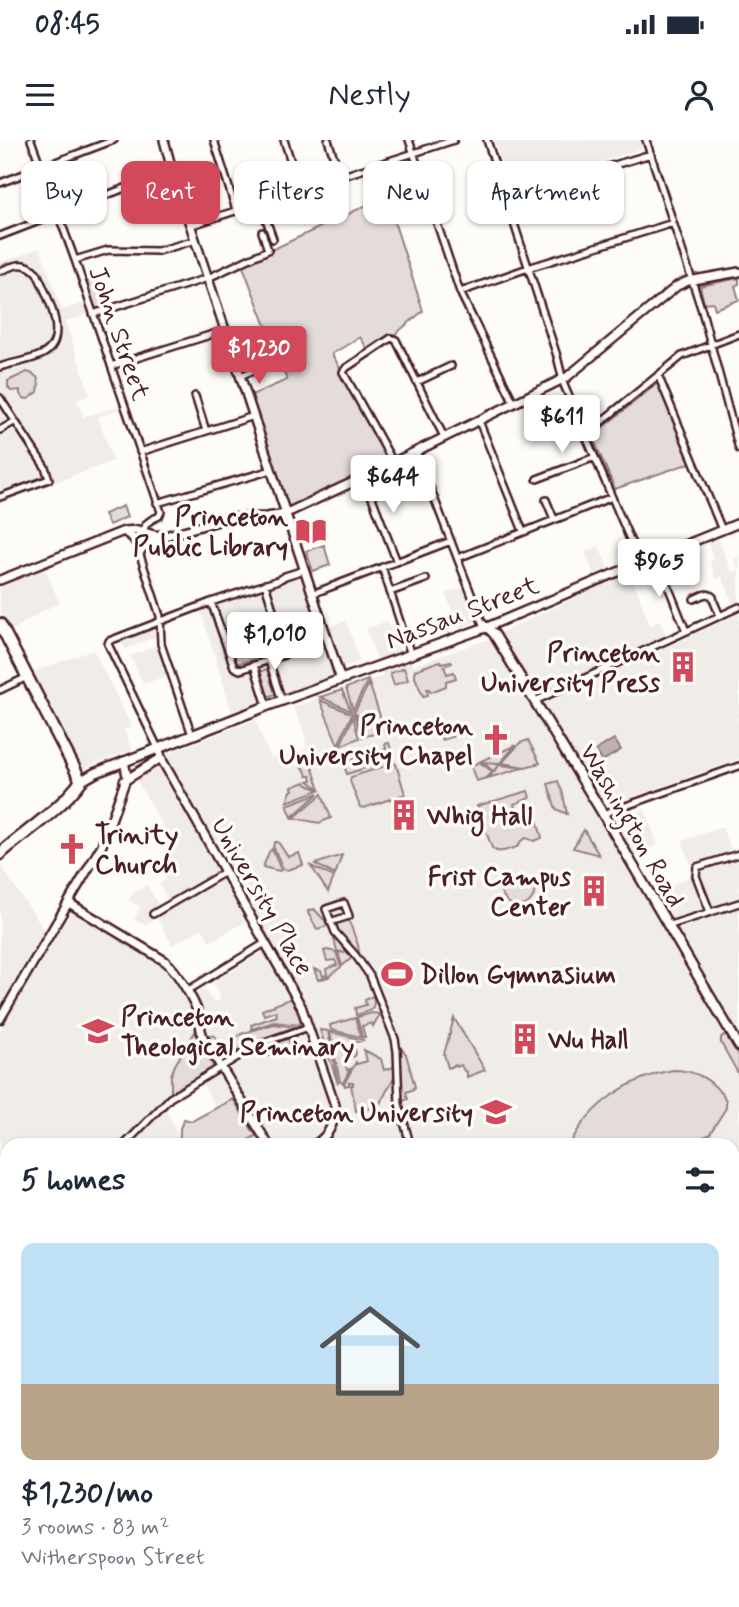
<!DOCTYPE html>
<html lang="en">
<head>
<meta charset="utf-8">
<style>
	:root { --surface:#fff; --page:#f2f2f3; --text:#1f2937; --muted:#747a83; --accent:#d1495b }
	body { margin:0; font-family:Mynerve,sans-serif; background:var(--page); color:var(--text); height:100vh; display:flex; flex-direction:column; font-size:26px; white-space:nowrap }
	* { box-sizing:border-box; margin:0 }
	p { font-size:23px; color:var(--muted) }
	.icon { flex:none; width:38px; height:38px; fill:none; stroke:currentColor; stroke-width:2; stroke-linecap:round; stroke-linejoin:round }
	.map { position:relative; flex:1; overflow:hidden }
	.details { position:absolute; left:0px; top:998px; width:740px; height:471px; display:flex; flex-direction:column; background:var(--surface); border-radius:21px 21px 0 0; box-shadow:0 2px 5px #0004 }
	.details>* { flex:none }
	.guide { position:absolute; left:21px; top:21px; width:698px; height:63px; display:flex; gap:14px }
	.price { position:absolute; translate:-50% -60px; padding:0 16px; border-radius:7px; background:#fff; color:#222; font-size:23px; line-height:46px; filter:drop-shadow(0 2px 4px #0008) }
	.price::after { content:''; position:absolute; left:50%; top:42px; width:21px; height:16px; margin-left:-10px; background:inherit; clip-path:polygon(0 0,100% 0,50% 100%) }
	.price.active { background:var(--accent); color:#fff }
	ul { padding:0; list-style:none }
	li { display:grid; align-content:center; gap:14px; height:371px; padding:0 21px }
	li span { display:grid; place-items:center; height:217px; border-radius:14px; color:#555 }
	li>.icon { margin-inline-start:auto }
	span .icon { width:126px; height:126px; fill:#fffc; stroke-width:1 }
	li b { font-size:30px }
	h2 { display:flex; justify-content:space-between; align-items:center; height:84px; padding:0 21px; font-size:30px }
	.chip { padding:0 24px; border-radius:14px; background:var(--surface); box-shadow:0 2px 5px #0004; font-size:24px; line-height:63px }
	.chip.active { background:var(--accent); color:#fff }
	.status { display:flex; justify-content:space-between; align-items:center; height:49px; padding:0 35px; background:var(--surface); direction:ltr }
	.status svg { height:19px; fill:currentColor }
	header { display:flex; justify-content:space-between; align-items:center; height:91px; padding:0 21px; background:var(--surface); font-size:32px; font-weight:600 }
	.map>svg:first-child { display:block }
	.built { fill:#f0ece8 }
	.green { fill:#e3dcda; stroke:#967e82; stroke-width:2 }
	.water { fill:#c0b1b1; stroke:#91777b; stroke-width:2 }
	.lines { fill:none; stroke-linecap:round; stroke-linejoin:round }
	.stream { stroke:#91777b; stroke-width:2 }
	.street-casing { stroke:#4a1f2b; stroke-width:10 }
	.secondary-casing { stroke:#4a1f2b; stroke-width:12 }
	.primary-casing { stroke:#4a1f2b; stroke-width:13 }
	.highway-casing { stroke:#4a1f2b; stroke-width:15 }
	.street { stroke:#fdfcf7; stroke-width:5 }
	.secondary { stroke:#fdfcf7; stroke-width:7 }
	.primary { stroke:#fdfcf7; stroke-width:8 }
	.highway { stroke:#fdfcf7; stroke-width:10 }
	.rail-casing { stroke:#4a1f2b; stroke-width:4.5 }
	.rail { stroke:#fdfcf7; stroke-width:2; stroke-dasharray:5; stroke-linecap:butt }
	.labels { text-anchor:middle; stroke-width:7; stroke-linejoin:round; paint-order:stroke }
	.street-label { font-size:26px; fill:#4a1f2b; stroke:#fdfcf7 }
	.poi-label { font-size:26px; font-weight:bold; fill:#4a1f2b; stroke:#fdfcf7; text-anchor:end }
</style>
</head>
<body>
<div class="status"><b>08:45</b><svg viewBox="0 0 49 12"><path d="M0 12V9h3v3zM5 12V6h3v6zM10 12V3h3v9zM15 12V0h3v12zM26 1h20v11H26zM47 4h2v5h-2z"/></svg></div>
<header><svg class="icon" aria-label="menu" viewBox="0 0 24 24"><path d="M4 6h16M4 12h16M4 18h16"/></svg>Nestly<svg class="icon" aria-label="person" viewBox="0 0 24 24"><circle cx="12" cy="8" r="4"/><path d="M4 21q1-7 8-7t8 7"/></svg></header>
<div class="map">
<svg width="739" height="1467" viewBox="0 0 739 1467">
	<rect width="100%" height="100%" fill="#fdfcf7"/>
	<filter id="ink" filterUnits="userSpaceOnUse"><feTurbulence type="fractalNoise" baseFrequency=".0143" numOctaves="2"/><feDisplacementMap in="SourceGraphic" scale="14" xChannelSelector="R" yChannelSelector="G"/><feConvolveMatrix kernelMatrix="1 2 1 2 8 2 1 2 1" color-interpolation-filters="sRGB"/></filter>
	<g filter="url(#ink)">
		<path class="built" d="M 494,0 L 640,0 L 643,8 L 511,51 Z
			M 40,108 L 62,170 L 85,163 L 89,174 L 65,181 L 90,255 L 77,260 L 83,277 L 120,266 L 121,269 L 98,277 L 113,321 L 0,363 L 0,123 Z
			M 718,399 L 732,433 L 738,430 L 734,418 L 739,417 L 739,463 L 734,465 L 722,437 L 716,439 L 710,421 L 714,419 L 708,403 Z
			M 599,406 L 608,428 L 594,434 L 585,412 Z
			M 655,425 L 667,454 L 661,456 L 654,440 L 649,441 L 644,430 Z
			M 44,428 L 60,463 L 44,470 L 11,491 L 0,470 L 0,444 Z
			M 301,435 L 334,535 L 232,572 L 200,469 Z
			M 631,435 L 650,485 L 660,481 L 666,496 L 537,555 L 500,493 L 599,447 Z
			M 463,448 L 476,482 L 459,488 L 446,454 Z
			M 739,474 L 739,577 L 737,578 L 739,585 L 739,619 L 605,667 L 542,564 Z
			M 346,481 L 360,521 L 343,527 L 329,487 Z
			M 387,481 L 403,518 L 410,515 L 412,526 L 491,498 L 699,843 L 695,845 L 702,857 L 705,857 L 739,915 L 739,1467 L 79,1467 L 75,1461 L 733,1461 L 733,1004 L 241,1004 L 265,990 L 207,897 L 205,892 L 203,874 L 193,855 L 204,848 L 214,863 L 221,859 L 213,843 L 264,811 L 265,803 L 251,778 L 210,802 L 202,788 L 172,805 L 157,778 L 146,785 L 134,779 L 141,767 L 128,760 L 136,751 L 147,745 L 161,769 L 170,763 L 159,744 L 166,740 L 156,722 L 177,710 L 135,637 L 173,611 L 255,580 L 270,617 L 277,618 L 307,608 L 303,589 L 293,567 L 383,536 L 366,489 Z
			M 151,489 L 155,490 L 156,497 L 125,509 L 120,500 Z
			M 156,506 L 166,536 L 144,544 L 130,516 Z
			M 93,510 L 132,587 L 124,590 L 132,610 L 84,628 L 78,626 L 31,533 Z
			M 645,669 L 658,705 L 632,715 L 612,680 Z
			M 722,687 L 731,709 L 739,707 L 739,899 L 713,854 L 716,852 L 709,840 L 704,841 L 655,756 L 694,733 L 682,701 Z
			M 0,725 L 45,791 L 0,867 Z
			M 71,771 L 158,821 L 168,830 L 192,869 L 195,876 L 197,896 L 215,928 L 164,959 L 121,1004 L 7,1004 L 7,1011 L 0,1007 L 0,891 Z
			M 217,935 L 219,935 L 233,959 L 216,968 L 202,943 Z
			M 164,967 L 184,1004 L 129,1004 Z
			M 7,1057 L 7,1353 L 0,1341 L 0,1072 Z"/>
		<path class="green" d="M 386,56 L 423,171 L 393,196 L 369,211 L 360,197 L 332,214 L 392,321 L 288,370 L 247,257 L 287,240 L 242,124 Z
			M 101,138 L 110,164 L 95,169 L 86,142 Z
			M 739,138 L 739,144 L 735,146 L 739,160 L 715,169 L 713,162 L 704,163 L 700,146 Z
			M 27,232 C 39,235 40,240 38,252 L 28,259 L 23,258 L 20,254 L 20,250 L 11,251 L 8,247 L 8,241 Z
			M 658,243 L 693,322 L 615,349 L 592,296 Z
			M 123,366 L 127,377 L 109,385 L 104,374 Z
			M 324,405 L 330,425 L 313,431 L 306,411 Z
			M 276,484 L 284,510 L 237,524 L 228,500 Z
			M 440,521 L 442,523 L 451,521 L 452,523 L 444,526 L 447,534 L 454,532 L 456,538 L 446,541 L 446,546 L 431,552 L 429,549 L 427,549 L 428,555 L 423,556 L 414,535 L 415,530 Z
			M 404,528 L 408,540 L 394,545 L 390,533 Z
			M 267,529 L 276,554 L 267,557 L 259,532 Z
			M 368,540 L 353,570 L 346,548 Z
			M 369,543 L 385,591 L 362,597 L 355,576 L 381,589 L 354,573 Z
			M 342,550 L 351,571 L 320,557 Z
			M 320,560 L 352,574 L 338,605 Z
			M 353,577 L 359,598 L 340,606 Z
			M 444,585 L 456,590 L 452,597 L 442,600 L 436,587 Z
			M 528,600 L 540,623 L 525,627 L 502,623 L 520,603 Z
			M 389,603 L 394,619 L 347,634 L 343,622 L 362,616 L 366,627 L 376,624 L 373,613 L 386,609 L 385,604 Z
			M 516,605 L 500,623 L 482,622 L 522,628 L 488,638 L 499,626 L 493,631 L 481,621 Z
			M 301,621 L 308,622 L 311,624 L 320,649 L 308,641 L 312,640 L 311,636 L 307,636 L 305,630 L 301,626 Z
			M 479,622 L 493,632 L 486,638 L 476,641 L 471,626 Z
			M 394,623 L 396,624 L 405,654 L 364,668 L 360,667 L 350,641 L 351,637 Z
			M 558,641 L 563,654 L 567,674 L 556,669 L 548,644 Z
			M 305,642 L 306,644 L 319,650 L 287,662 L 291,651 L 293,650 L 292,647 Z
			M 528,651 L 530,658 L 514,664 L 518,677 L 535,673 L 542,698 L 534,701 L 526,698 L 521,701 L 517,707 C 509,709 498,715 492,708 L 477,666 Z
			M 319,653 L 292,677 L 287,665 Z
			M 322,654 L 331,678 L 319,683 L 294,678 Z
			M 584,690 L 599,715 L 573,708 Z
			M 275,702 L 278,702 L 288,717 L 299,713 L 303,725 L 287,730 L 283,729 L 273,706 Z
			M 272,709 L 281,730 L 279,731 L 263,727 L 269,712 Z
			M 342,715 L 335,735 L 315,724 Z
			M 311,726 L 334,737 L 328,752 Z
			M 535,744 C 537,769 510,775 501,752 Z
			M 314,769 L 328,784 L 328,786 L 317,789 L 308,773 L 308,771 Z
			M 348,778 L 358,805 L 359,812 L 356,812 L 336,788 L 337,782 Z
			M 333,795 L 353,817 L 342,826 L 338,812 L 345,813 L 337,811 Z
			M 327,810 L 336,812 L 341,827 L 328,837 L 318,840 L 314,829 L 321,831 L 323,836 L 327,835 L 326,829 L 337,825 L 335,820 L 327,821 L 324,811 Z
			M 373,856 C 377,870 368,872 356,875 L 355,868 L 366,865 L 365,860 Z
			M 292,858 L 302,879 L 299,885 L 274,882 L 252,889 L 251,885 L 277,876 L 276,871 L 264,875 L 262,870 Z
			M 372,873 L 380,874 L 373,886 L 372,883 L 362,886 L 365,897 L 362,897 L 357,877 Z
			M 355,878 L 361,897 L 331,890 L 330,885 Z
			M 454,878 L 485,930 L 467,937 L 467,932 L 464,931 L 461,925 L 457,927 L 456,925 L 448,928 L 444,914 Z
			M 274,884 L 295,887 L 261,899 L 238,911 L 232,900 L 241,894 Z
			M 320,890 L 328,891 L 338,944 Z
			M 195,892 L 214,928 L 171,954 L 171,935 L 175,925 Z
			M 330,892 L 364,900 L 353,903 L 356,914 L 355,916 L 344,920 L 347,930 L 350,929 L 343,943 L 340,942 Z
			M 727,894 L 739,915 L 739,935 L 721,903 L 721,897 Z
			M 208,895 L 215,896 L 224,912 L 229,909 L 227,904 L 230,900 L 237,913 L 227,918 L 222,918 Z
			M 288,898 L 290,905 C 284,916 267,920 258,911 Z
			M 400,907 L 406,914 L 415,947 L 413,948 L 414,949 L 406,952 L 408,959 L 401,962 Z
			M 364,910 L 381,919 L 384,930 L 394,927 L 395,936 L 378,967 L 356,971 L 351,945 L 353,945 L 353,942 L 349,942 L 349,945 L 345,946 L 344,944 L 356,922 L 357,924 L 367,921 Z
			M 673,930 C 693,930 708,937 720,952 L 722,952 L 726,961 L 726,968 L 709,995 L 682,1004 L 570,1004 C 590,964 629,938 673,930 Z
			M 233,959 L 256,996 L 241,1004 L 174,1004 L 180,998 L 180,988 L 184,979 L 192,981 Z
			M 739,1135 L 739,1192 L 733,1181 L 733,1139 Z
			M 733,1289 L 739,1290 L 739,1348 L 736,1352 L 733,1351 Z
			M 79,1461 L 521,1461 L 524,1467 L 83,1467 Z"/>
		<path class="water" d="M 614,599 L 621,610 L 602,621 L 596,610 Z"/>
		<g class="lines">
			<path class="stream" d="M 0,1076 L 7,1077
				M 733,1341 L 739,1342
				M 462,1461 L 466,1467"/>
			<defs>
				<path id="street" d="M 31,0 L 75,120 L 161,372 L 159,376 L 151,380 L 146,384 L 140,401 L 140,415 L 160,476 L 161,504 L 192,595
					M 214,0 L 236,70
					M 284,0 L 300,50
					M 328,0 L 340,36
					M 409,0 L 460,152 L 514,263
					M 487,0 L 557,216 L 564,245 L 640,423
					M 646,0 L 702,171 L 739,309
					M 570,39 L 577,61 L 580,64 L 584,64 L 586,62 L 587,58 L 580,35
					M 0,43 L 114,0
					M 505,58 L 651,14
					M 260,62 L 273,99
					M 192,85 L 454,0
					M 0,96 L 172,30
					M 75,120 L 108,110 L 158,111 L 196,100
					M 0,131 C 15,125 25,120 37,133 C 46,154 71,199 43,214 C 30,221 14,222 0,227
					M 460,152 L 528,128 L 673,83
					M 93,174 L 208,138 L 268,110 L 262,92
					M 111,226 L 226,190
					M 658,235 L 722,390
					M 240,236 L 262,227
					M 417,242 L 451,226
					M 195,256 L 206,291
					M 0,258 L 45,327 L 49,339 L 0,357
					M 479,281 L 523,391
					M 0,290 L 14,282
					M 585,295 L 682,216 L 739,194
					M 416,311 L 482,482 L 487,487
					M 140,312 L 254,276
					M 393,322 L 343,232 L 346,228 L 391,198 L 396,200 L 444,297
					M 364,337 L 397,422
					M 537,339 L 595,317
					M 546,360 L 554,379
					M 157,363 L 272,330
					M 656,416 L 686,491
					M 458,418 L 612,357
					M 382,427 L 411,515
					M 390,452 L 426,439
					M 312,454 L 451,401
					M 694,459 C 701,456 707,451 713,457 L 714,462 L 720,476
					M 211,462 L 234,527 L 240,530 L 284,515 L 286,511 L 265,444
					M 269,521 L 282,561
					M 254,525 L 267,566
					M 0,550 L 27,537
					M 535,561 L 739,467
					M 158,608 L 108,504 L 109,501 L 211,462 L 279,440 L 285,436 L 304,430
					M 603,674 L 739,626
					M 710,772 L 696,736 L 697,727 L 739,714
					M 153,774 L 225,732
					M 330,782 L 349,776 L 344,763 L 326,769 L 335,792 L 356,816 L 370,836 L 395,899 L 397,911 L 399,964 L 410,1004
					M 667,786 L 739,763
					M 187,851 L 265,803
					M 125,1004 L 170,958 L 259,904 L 309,887
					M 0,1104 L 7,1101
					M 0,1347 L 7,1359
					M 71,1461 L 75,1467"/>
				<path id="secondary" d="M 164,0 L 172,30 L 341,540
					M 125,392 L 133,398 L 139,407
					M 140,412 L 145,404 L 162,398
					M 0,440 L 124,391 L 138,390 L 154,395 L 165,396 L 229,378 L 266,377 L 280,375 L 291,371 L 364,337 L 567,237 L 677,146 L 688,141 L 739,132
					M 487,487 L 613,434 L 739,383
					M 158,608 L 163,622 L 301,866 L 335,965 C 335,982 330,994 316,1004
					M 124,641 L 161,618
					M 69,763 L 165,821 C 177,831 195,861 199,876 C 200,885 200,891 204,899 L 268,1004
					M 0,879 L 102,705 L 127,636 L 124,621
					M 733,1262 L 739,1260
					M 538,1461 L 541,1467"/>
				<path id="primary" d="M 81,641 L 95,633 L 267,566 L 487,487 L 494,494 L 600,669 L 739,906"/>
				<path id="highway" d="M 0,484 L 81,641 C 60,670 27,690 0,714"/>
			</defs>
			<use href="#street" class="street-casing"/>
			<use href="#secondary" class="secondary-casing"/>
			<use href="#primary" class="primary-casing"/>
			<use href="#highway" class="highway-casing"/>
			<use href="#street" class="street"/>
			<use href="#secondary" class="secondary"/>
			<use href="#primary" class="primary"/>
			<use href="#highway" class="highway"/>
			<defs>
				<path id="rail" d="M 587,1461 L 591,1467"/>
			</defs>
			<use href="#rail" class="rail-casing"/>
			<use href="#rail" class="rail"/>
		</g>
	</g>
	<defs>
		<symbol id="library-bare" viewBox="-9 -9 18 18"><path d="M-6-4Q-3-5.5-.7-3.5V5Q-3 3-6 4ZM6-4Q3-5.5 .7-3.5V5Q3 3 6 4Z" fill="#d1495b" stroke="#fdfcf7" stroke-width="2.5" paint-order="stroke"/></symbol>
		<symbol id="building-bare" viewBox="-9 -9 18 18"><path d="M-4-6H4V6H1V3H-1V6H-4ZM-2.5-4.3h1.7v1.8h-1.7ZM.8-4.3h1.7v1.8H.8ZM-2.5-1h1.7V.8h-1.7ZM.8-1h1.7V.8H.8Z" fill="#d1495b" stroke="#fdfcf7" stroke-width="2.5" paint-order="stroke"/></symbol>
		<symbol id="church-bare" viewBox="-9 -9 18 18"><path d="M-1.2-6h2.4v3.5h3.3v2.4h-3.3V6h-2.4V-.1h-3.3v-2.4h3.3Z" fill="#d1495b" stroke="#fdfcf7" stroke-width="2.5" paint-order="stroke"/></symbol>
		<symbol id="stadium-bare" viewBox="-9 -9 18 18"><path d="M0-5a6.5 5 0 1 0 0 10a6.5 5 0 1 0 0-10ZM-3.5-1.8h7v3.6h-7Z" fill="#d1495b" stroke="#fdfcf7" stroke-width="2.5" paint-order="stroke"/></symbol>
		<symbol id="university-bare" viewBox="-9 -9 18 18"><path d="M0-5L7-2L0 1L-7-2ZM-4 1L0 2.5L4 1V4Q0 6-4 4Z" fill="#d1495b" stroke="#fdfcf7" stroke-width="2.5" paint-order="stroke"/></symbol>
	</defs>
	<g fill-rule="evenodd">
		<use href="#library-bare" x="289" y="369" width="44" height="44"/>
		<use href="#building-bare" x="661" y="505" width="44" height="44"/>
		<use href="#church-bare" x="474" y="578" width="44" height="44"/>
		<use href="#building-bare" x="382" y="653" width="44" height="44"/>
		<use href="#church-bare" x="50" y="687" width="44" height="44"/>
		<use href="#building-bare" x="572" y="729" width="44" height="44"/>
		<use href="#stadium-bare" x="375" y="812" width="44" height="44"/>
		<use href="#university-bare" x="76" y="869" width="44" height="44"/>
		<use href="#building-bare" x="503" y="877" width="44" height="44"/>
		<use href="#university-bare" x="474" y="950" width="44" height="44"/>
	</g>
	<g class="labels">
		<g class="street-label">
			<text transform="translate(120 193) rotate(71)" y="9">John Street</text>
			<text transform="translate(462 472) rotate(-21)" y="9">Nassau Street</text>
			<text transform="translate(633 685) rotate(60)" y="9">Washington Road</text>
			<text transform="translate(263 756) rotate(60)" y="9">University Place</text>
		</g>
		<g class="poi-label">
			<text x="288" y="385">Princeton<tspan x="288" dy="30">Public Library</tspan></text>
			<text x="660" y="521">Princeton<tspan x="660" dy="30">University Press</tspan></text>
			<text x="473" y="594">Princeton<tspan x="473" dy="30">University Chapel</tspan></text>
			<text x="427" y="684" text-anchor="start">Whig Hall</text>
			<text x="95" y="703" text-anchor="start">Trinity<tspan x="95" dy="30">Church</tspan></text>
			<text x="571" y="745">Frist Campus<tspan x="571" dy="30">Center</tspan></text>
			<text x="420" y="843" text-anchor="start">Dillon Gymnasium</text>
			<text x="121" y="885" text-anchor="start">Princeton<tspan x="121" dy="30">Theological Seminary</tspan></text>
			<text x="548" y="908" text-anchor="start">Wu Hall</text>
			<text x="473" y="981">Princeton University</text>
		</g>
	</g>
</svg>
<b class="price active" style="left:259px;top:246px">$1,230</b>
<b class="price" style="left:562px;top:315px">$611</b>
<b class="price" style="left:393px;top:375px">$644</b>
<b class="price" style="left:659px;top:459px">$965</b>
<b class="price" style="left:275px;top:532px">$1,010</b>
<div class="guide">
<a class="chip">Buy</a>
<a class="chip active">Rent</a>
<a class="chip">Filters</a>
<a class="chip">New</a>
<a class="chip">Apartment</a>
</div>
<section class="details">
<h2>5 homes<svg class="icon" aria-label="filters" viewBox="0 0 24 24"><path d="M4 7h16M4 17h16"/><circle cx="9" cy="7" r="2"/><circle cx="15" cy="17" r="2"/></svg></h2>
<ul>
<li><span style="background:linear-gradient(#bfe0f5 65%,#b9a48a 0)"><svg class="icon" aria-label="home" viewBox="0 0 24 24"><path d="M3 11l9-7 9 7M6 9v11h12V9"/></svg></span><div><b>$1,230/mo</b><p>3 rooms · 83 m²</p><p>Witherspoon Street</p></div></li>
</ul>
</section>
</div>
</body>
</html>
